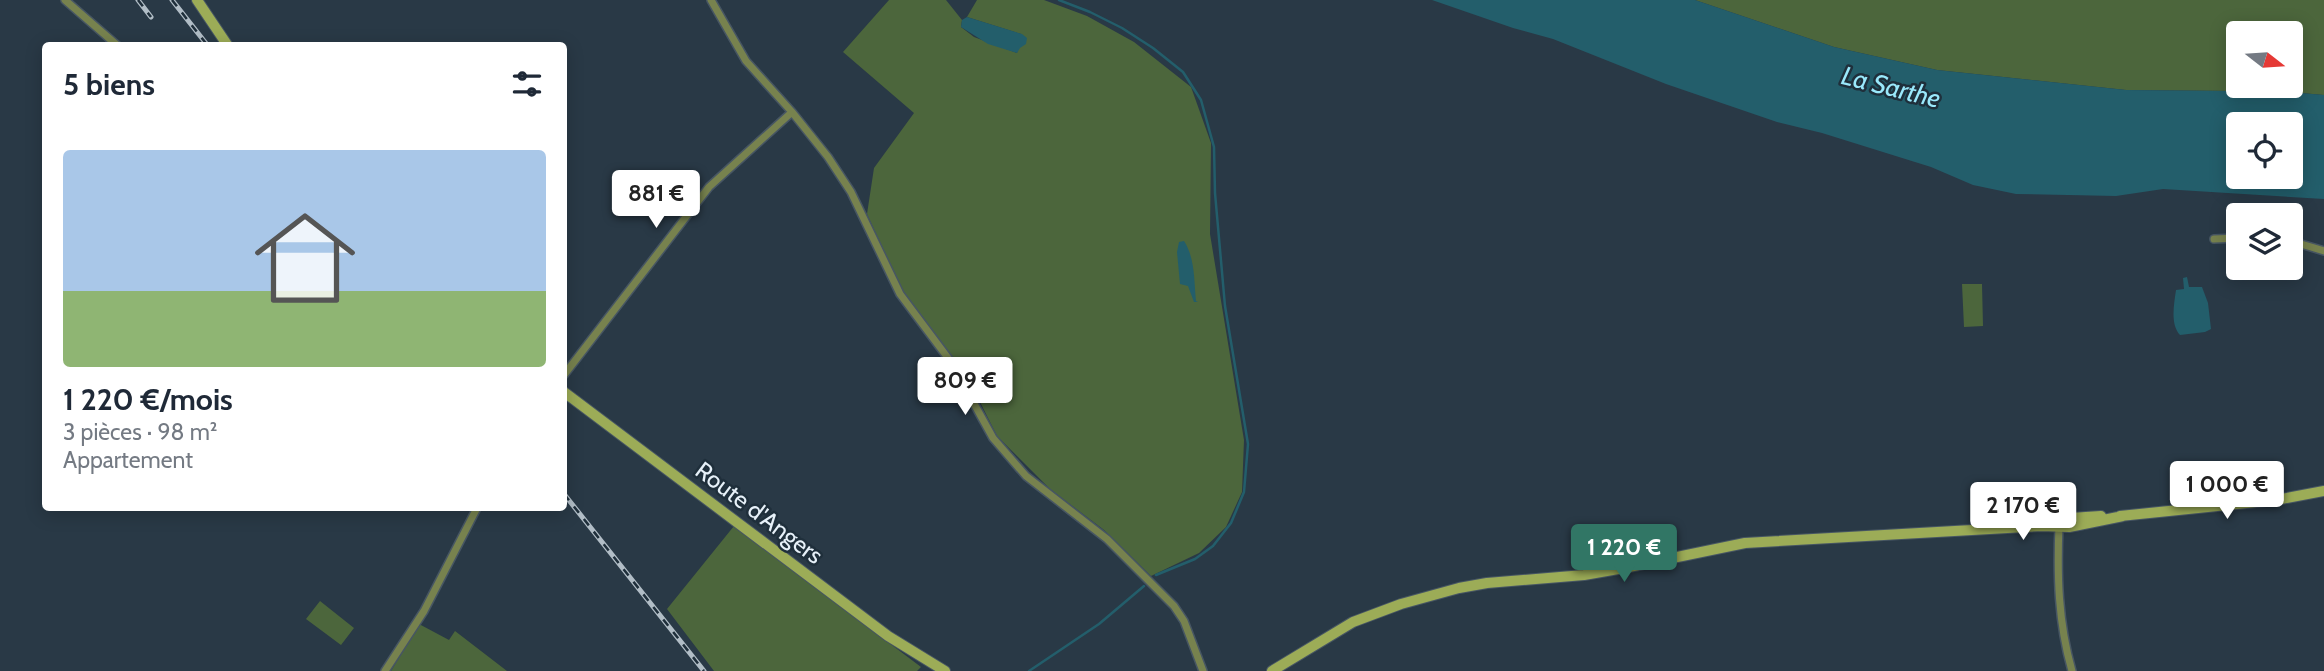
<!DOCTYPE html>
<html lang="fr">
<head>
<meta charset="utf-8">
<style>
	:root { --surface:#fff; --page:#f2f2f3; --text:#1f2937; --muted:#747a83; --accent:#317665 }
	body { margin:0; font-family:Cabin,sans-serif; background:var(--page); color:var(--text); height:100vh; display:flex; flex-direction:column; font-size:26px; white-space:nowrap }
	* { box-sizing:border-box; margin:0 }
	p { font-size:23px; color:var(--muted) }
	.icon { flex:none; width:38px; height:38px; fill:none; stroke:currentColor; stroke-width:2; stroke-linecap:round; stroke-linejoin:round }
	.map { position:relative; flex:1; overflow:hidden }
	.panel { position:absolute; left:42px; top:42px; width:525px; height:469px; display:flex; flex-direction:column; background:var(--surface); border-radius:7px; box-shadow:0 4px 18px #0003 }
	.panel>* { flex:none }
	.needle { width:46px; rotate:107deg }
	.buttons { position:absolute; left:2226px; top:21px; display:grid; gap:14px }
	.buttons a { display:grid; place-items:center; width:77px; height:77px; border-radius:7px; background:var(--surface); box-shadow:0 4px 18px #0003; font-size:35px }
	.price { position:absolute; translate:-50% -60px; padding:0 16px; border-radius:7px; background:#fff; color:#222; font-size:23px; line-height:46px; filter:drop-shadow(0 2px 4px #0008) }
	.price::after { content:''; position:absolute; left:50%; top:42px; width:21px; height:16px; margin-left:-10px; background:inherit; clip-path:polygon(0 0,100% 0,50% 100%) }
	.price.selected { background:var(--accent); color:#fff }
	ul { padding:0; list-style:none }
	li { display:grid; align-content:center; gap:14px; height:371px; padding:0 21px }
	li span { display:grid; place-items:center; height:217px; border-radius:7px; color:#555 }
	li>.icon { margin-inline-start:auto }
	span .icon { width:126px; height:126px; fill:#fffc; stroke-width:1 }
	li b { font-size:30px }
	h2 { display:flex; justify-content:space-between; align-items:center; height:84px; padding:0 21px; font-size:30px }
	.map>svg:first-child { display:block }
	.green { fill:#4c663c; fill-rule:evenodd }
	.water { fill:#235e6b; fill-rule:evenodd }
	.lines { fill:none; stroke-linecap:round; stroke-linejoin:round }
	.stream { stroke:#235e6b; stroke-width:2.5 }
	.street-casing { stroke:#475663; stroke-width:10 }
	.secondary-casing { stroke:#475663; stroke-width:12 }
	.street { stroke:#77824e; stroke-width:7 }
	.secondary { stroke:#9cac57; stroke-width:10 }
	.rail-casing { stroke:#b1bdc6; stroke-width:5 }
	.rail { stroke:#1f2f3b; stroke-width:2.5; stroke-dasharray:8; stroke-linecap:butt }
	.labels { text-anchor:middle; stroke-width:5; stroke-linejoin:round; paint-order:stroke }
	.street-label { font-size:24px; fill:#e7f1f9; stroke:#1f2f3b }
	.water-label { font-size:26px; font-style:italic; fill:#9ae9fc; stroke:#1f2f3b }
</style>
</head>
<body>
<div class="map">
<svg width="2324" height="671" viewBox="0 0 2324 671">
	<rect width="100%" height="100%" fill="#293946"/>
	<path class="green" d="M 889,0 L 946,0 L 962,20 L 961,27 L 974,37 L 1017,53 L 1021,34 L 967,17 L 977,0 L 1044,0 L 1087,16 L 1134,42 L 1191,87 L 1211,143 L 1210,234 L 1244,440 L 1242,492 L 1226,527 L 1199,553 L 1151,576 L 1104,530 L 1050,489 L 997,436 L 967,376 L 903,293 L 867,214 L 874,168 L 914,113 L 843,52 Z
		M 1695,0 L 2324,0 L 2324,95 L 2267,90 L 2247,94 L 2234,91 L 2126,90 L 1937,70 L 1834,47 ZM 2238,33 L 2291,33 L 2291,86 L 2238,86 Z
		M 1962,284 L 1982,284 L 1983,326 L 1964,327 Z
		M 734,526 L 921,667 L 917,671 L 714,671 L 667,609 Z
		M 320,601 L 354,628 L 341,645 L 306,619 Z
		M 419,624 L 449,640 L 455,631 L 507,671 L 391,671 Z"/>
	<path class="water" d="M 1432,0 L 1695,0 L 1834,47 L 1937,70 L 2126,90 L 2234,91 L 2247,94 L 2267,90 L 2324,95 L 2324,199 L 2163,189 L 2116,196 L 2016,194 L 1973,185 L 1931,167 L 1822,133 L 1777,122 L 1666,84 L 1553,39 L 1513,28 ZM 2238,124 L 2291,124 L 2291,177 L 2238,177 Z
		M 967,17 L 1022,34 L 1027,38 L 1026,44 L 1020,48 L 1017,53 L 988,44 L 961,27 L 962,20 Z
		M 1184,241 C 1195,258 1194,280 1196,301 L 1198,302 L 1194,302 L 1188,286 L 1180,284 L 1177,252 L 1179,242 Z
		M 2187,277 L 2189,287 L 2202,287 L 2208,303 L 2211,329 L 2205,332 L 2180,335 C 2170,324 2174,304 2176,290 L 2184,289 L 2183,278 Z"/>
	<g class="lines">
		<path class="stream" d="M 1059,0 L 1090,12 L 1122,28 L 1153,48 L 1183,72 L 1201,100 L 1214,147 L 1215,193 L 1225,306 L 1248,444 L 1244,492 L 1231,523 L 1213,546 L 1195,559 L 1156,575
			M 1029,671 L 1099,624 L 1144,586"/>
		<defs>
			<path id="street" d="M 65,0 L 118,46
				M 792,112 L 828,157 L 851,192 L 900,294 L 951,362 L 993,438 L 1026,476 L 1107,539 L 1174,606 L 1184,621 L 1203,671
				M 2214,239 L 2238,238
				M 2291,241 L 2324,251
				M 564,375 L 709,187 L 792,112 L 746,61 L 711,0
				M 2059,525 C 2057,575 2058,622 2072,671
				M 385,671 L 424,611 L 477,508"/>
			<path id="secondary" d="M 197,0 L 228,46
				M 564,392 L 888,636 L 945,671
				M 2120,516 L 2276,500 L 2324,491
				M 2059,525 L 2071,518 L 2101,516
				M 1272,671 L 1353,622 L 1401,604 L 1459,588 L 1487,583 L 1584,575 L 1624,568 L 1745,543 L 2042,526 L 2069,527 L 2123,516"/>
		</defs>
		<use href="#street" class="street-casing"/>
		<use href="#secondary" class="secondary-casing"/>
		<use href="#street" class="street"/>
		<use href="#secondary" class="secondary"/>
		<defs>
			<path id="rail" d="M 138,0 L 151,17
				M 172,0 L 208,46
				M 564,494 L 704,671"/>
		</defs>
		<use href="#rail" class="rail-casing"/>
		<use href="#rail" class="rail"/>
	</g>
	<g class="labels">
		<g class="street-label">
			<text transform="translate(759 513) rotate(37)" y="8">Route d'Angers</text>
		</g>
		<g class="water-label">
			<text transform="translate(1891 87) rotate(14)" y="9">La Sarthe</text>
		</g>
	</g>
</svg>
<div class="buttons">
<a><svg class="needle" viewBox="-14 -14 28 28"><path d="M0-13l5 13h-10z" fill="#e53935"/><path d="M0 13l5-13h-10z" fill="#747a83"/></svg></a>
<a><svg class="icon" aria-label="locate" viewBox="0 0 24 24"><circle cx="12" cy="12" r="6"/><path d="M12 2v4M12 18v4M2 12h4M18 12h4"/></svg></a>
<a><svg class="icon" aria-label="layers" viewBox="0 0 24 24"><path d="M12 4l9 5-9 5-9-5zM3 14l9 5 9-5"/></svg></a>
</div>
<b class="price" style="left:656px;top:230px">881 €</b>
<b class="price" style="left:965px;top:417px">809 €</b>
<b class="price" style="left:2227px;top:521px">1 000 €</b>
<b class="price" style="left:2023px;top:542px">2 170 €</b>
<b class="price selected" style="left:1624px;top:584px">1 220 €</b>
<section class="panel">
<h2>5 biens<svg class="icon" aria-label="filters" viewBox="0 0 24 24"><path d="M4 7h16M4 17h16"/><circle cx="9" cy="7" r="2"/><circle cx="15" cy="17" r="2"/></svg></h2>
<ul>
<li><span style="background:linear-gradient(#a9c7e8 65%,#8fb573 0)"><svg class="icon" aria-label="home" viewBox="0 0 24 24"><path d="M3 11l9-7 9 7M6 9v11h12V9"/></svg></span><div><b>1 220 €/mois</b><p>3 pièces · 98 m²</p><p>Appartement</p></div></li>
</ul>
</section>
</div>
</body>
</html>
